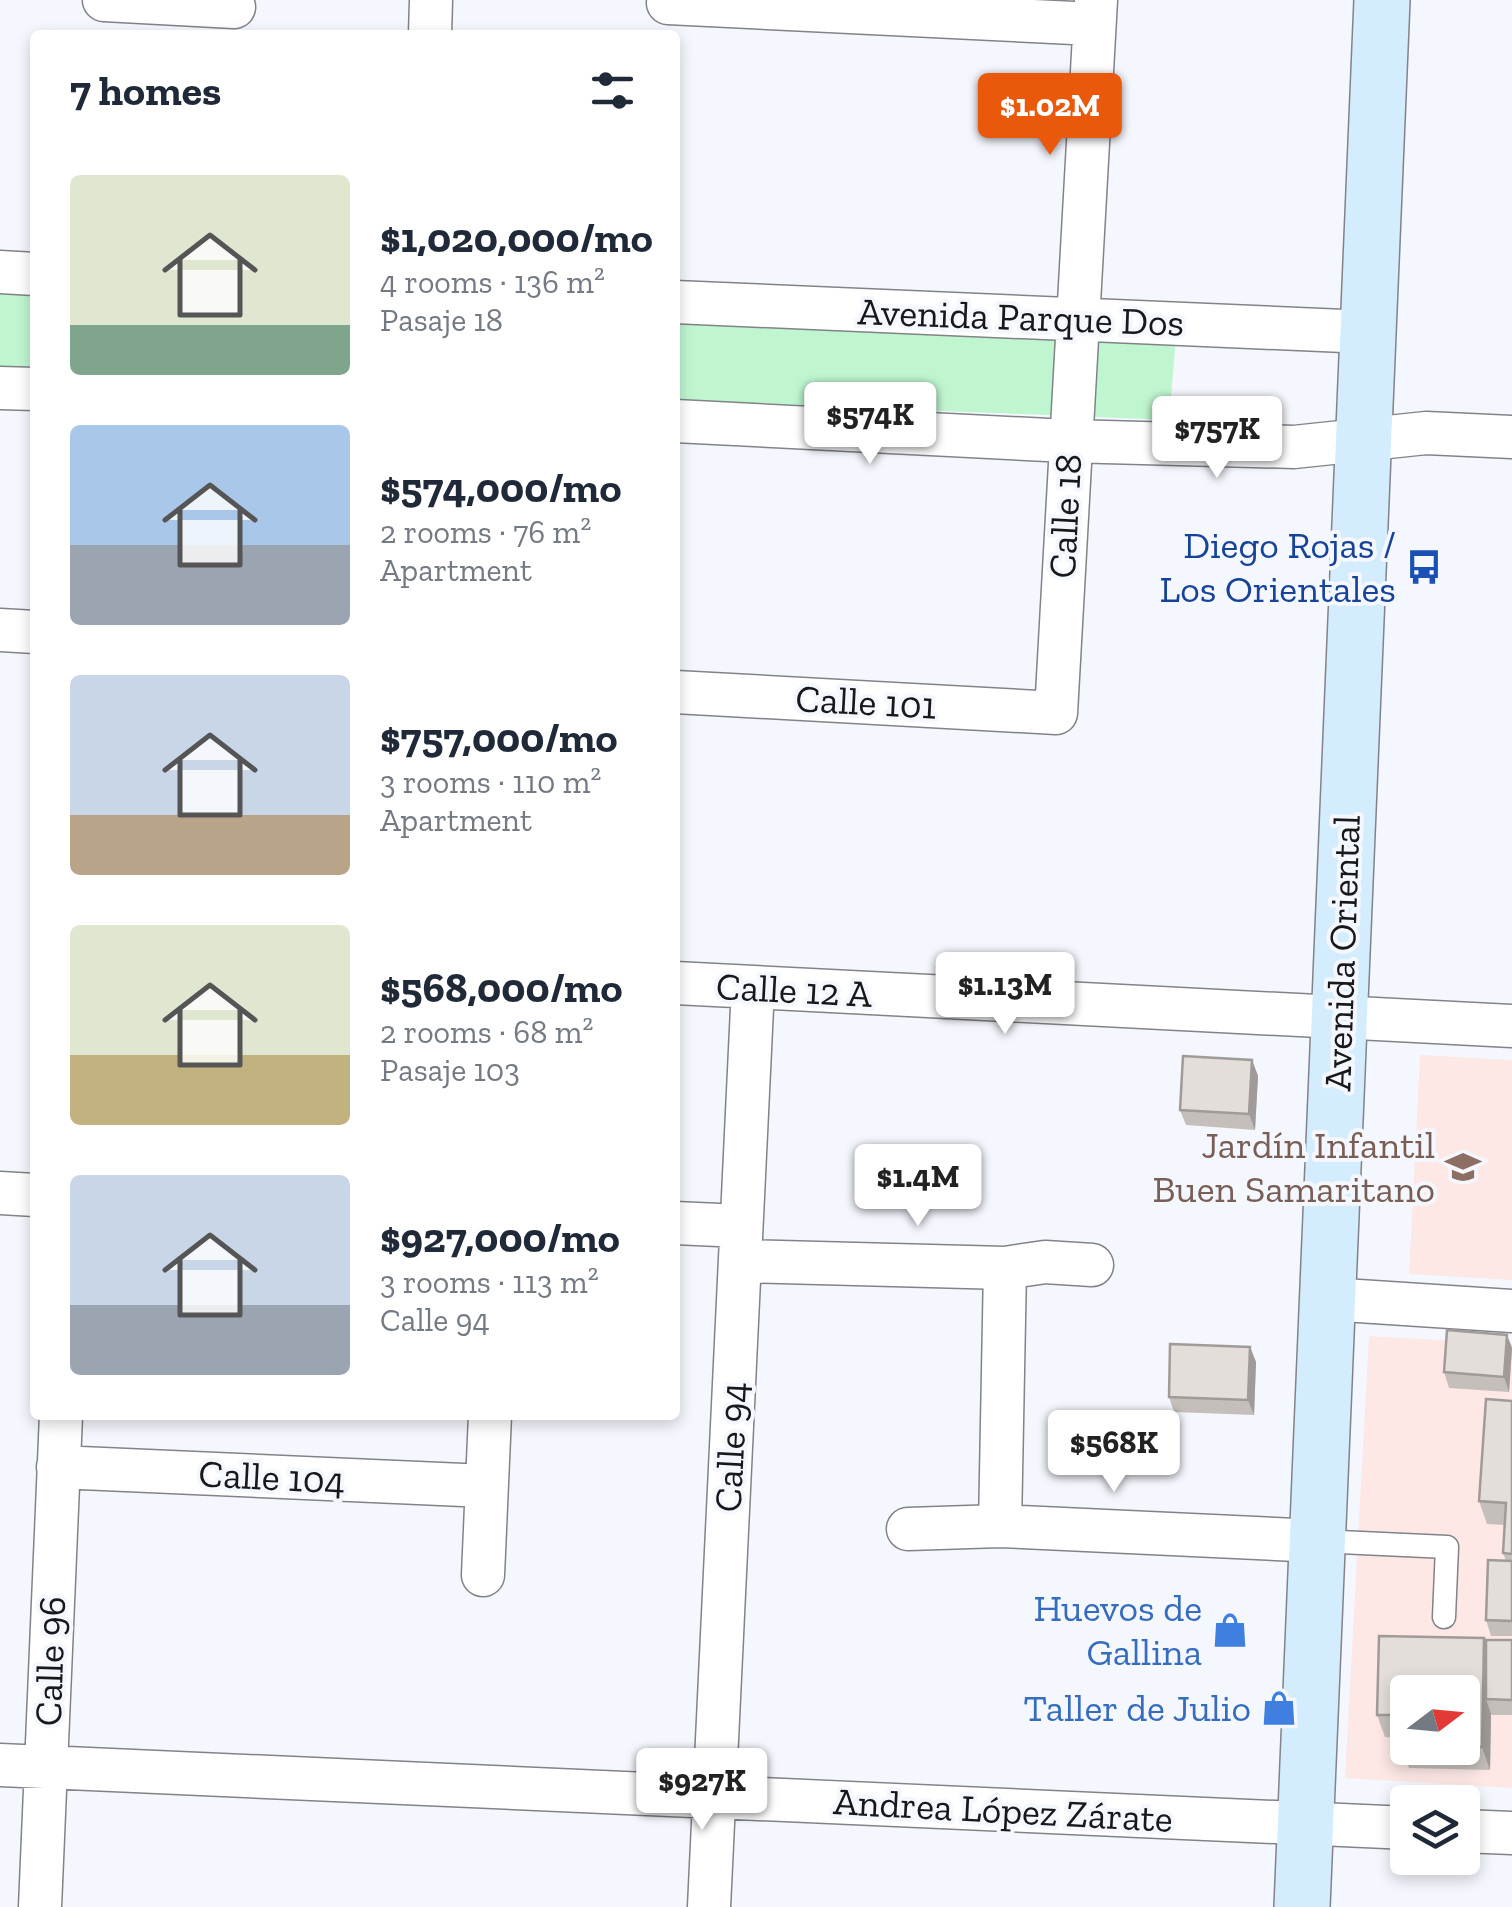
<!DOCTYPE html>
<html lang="en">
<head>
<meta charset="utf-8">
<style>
	:root { --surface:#fff; --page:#f2f2f3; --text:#1f2937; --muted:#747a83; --accent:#ea580c }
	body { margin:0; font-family:"Zilla Slab",serif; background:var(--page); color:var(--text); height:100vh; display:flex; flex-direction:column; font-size:38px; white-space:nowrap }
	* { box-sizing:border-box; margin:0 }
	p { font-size:32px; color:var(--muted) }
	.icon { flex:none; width:55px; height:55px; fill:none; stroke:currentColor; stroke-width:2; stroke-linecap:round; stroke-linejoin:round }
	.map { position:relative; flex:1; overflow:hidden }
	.side { position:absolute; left:30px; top:30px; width:650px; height:1390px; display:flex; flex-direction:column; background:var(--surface); border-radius:10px; box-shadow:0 5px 15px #0003 }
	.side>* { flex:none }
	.needle { width:65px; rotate:74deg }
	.buttons { position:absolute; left:1390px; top:1675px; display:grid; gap:20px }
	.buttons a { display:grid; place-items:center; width:90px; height:90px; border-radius:10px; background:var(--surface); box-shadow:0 5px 15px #0003; font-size:50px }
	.price { position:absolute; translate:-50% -85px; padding:0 22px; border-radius:10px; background:#fff; color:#222; font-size:32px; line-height:65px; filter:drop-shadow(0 2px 5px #0008) }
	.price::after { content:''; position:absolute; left:50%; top:60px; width:30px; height:22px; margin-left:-15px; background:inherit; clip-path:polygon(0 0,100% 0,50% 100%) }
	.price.on { background:var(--accent); color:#fff }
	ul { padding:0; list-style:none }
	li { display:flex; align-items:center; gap:30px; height:250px; padding:0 40px }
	li span { display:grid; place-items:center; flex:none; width:280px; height:200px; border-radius:10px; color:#555 }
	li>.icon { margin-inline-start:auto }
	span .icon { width:120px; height:120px; fill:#fffc; stroke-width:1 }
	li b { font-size:42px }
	h2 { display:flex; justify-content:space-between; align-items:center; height:120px; padding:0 40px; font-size:42px }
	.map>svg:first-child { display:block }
	.education { fill:#fde8e5; fill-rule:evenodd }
	.green { fill:#bff6d0 }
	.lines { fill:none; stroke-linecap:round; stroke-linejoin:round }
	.lane-casing { stroke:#818388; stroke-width:25 }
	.street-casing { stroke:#818388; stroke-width:45 }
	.secondary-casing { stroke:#818388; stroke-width:58 }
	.lane { stroke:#fff; stroke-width:22 }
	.street { stroke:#fff; stroke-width:42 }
	.secondary { stroke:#d3ecfe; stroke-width:55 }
	.wall { fill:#c4bfbb; fill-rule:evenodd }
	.shaded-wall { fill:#a09b99 }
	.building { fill:#e4deda; stroke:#a09b99; stroke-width:2.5 }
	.labels { text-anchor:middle; stroke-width:8; stroke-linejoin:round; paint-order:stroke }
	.street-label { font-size:38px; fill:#17181a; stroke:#f5f7fe }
	.transit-label { font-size:38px; fill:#164399; stroke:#f5f7fe; text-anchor:end }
	.education-label { font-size:38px; fill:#785e54; stroke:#f5f7fe; text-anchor:end }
	.shop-label { font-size:38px; fill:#366cbe; stroke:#f5f7fe; text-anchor:end }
</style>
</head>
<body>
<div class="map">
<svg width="1512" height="1907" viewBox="0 0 1512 1907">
	<rect width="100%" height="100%" fill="#f5f7fe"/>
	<path class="education" d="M 1420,1055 L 1512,1060 L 1512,1280 L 1409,1274 Z
		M 1369,1336 L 1512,1344 L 1512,1788 L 1345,1778 ZM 1408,1692 L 1462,1692 L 1462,1748 L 1408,1748 Z"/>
	<path class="green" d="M 0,287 L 35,288 L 35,373 L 0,372 Z
		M 675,316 L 1176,337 L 1169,420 L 675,400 Z"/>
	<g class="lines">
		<defs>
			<path id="lane" d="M 1318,1541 L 1447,1547 L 1444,1617"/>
			<path id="street" d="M 104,0 L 234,7
				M 668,3 L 1094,24
				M 430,35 L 431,0
				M 0,272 L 35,274
				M 675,302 L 1367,332
				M 0,388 L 35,389
				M 675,421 L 1068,441 L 1294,447 L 1426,433 L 1512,437
				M 0,630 L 35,632
				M 675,692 L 1056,713 L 1096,0
				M 675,983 L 1512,1026
				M 0,1193 L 35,1195
				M 675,1223 L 741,1226
				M 740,1261 L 1005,1268 L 1045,1262 L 1092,1265
				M 1328,1299 L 1512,1311
				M 58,1467 L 486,1486
				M 1000,1526 L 1005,1268
				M 908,1529 L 1000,1526 L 1318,1541
				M 483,1575 L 490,1415
				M 0,1765 L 1408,1828
				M 1462,1831 L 1512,1833
				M 40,1907 L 61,1415
				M 709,1907 L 753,987"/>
			<path id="secondary" d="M 1302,1907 L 1382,0"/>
		</defs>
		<use href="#lane" class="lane-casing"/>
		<use href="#street" class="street-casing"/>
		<use href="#secondary" class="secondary-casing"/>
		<use href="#lane" class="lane"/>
		<use href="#street" class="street"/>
		<use href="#secondary" class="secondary"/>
	</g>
	<path class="wall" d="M 1252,1060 L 1258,1076 L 1255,1130 L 1186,1125 L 1180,1110 Z
		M 1507,1335 L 1512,1348 L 1509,1392 L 1449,1388 L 1444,1372 Z
		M 1250,1347 L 1256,1362 L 1254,1415 L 1174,1412 L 1169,1397 Z
		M 1512,1401 L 1512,1636 L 1491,1636 L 1486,1620 L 1506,1561 L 1503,1553 L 1505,1525 L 1487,1524 L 1479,1501 Z
		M 1379,1636 L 1484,1638 L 1486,1644 L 1486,1640 L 1512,1640 L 1512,1715 L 1492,1715 L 1491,1714 L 1490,1770 L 1409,1768 L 1400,1745 L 1400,1738 L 1385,1737 L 1377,1715 ZM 1408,1692 L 1462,1692 L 1462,1748 L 1408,1748 Z"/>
	<path class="shaded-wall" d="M 1252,1060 L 1258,1076 L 1255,1130 L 1249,1114 Z
		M 1507,1335 L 1512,1348 L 1509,1392 L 1504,1377 Z
		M 1250,1347 L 1256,1362 L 1254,1415 L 1248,1400 Z
		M 1484,1638 L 1492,1661 L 1486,1699 L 1491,1714 L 1490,1770 L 1482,1747 Z"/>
	<path class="building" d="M 1183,1056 L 1252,1060 L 1249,1114 L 1180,1110 Z
		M 1447,1330 L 1507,1335 L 1504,1377 L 1444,1372 Z
		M 1170,1344 L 1250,1347 L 1248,1400 L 1169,1397 Z
		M 1486,1399 L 1512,1401 L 1512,1554 L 1503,1553 L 1506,1503 L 1479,1501 Z
		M 1488,1560 L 1512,1561 L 1512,1621 L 1486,1620 Z
		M 1379,1636 L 1484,1638 L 1482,1747 L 1462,1747 L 1462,1692 L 1408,1692 L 1408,1745 L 1400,1745 L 1401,1715 L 1377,1715 Z
		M 1486,1640 L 1512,1640 L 1512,1700 L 1486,1699 Z"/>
	<defs>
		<symbol id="bus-bare" viewBox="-9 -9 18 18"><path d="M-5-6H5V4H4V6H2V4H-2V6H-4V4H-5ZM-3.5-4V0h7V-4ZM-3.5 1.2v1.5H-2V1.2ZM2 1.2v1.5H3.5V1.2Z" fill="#1a4fb4" stroke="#f5f7fe" stroke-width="2.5" paint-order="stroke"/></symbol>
		<symbol id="school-bare" viewBox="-9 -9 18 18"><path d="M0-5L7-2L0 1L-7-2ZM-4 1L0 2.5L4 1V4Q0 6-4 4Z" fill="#8d6e63" stroke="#f5f7fe" stroke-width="2.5" paint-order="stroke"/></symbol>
		<symbol id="shop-bare" viewBox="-9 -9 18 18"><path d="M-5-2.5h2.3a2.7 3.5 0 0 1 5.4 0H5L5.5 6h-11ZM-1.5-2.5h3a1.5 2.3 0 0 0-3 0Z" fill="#3f7fe0" stroke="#f5f7fe" stroke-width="2.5" paint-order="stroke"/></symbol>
	</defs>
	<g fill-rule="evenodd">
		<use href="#bus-bare" x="1399" y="542" width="50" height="50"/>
		<use href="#school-bare" x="1438" y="1142" width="50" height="50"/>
		<use href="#shop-bare" x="1205" y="1605" width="50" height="50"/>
		<use href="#shop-bare" x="1254" y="1683" width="50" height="50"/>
	</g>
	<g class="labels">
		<g class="street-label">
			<text transform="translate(1021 317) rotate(2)" y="13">Avenida Parque Dos</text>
			<text transform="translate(1065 516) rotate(-87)" y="13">Calle 18</text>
			<text transform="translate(866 702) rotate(3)" y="13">Calle 101</text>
			<text transform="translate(1342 953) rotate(-88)" y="13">Avenida Oriental</text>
			<text transform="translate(794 990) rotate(3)" y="13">Calle 12 A</text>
			<text transform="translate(731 1447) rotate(-87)" y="13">Calle 94</text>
			<text transform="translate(272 1477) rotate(3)" y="13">Calle 104</text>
			<text transform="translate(50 1661) rotate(-88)" y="13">Calle 96</text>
			<text transform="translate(1003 1810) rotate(3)" y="13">Andrea López Zárate</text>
		</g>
		<g class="transit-label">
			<text x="1396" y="558">Diego Rojas /<tspan x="1396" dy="44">Los Orientales</tspan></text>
		</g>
		<g class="education-label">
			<text x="1435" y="1158">Jardín Infantil<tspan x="1435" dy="44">Buen Samaritano</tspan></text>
		</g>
		<g class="shop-label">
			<text x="1202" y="1621">Huevos de<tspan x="1202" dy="44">Gallina</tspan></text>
			<text x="1251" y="1721">Taller de Julio</text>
		</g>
	</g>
</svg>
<div class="buttons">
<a><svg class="needle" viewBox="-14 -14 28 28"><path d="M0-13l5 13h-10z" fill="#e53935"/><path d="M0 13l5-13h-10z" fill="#747a83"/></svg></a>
<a><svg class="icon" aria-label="layers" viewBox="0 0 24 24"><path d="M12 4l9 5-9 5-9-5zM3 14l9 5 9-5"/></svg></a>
</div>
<b class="price on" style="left:1050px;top:158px">$1.02M</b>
<b class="price" style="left:870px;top:467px">$574K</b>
<b class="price" style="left:1217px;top:481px">$757K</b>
<b class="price" style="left:1005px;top:1037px">$1.13M</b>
<b class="price" style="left:918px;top:1229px">$1.4M</b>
<b class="price" style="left:1114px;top:1495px">$568K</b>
<b class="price" style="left:702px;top:1833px">$927K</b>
<section class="side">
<h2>7 homes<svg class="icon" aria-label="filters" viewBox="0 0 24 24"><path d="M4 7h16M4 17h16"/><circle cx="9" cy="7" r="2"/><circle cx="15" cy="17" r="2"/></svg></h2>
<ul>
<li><span style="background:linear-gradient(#dfe7d0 75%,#7fa58c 0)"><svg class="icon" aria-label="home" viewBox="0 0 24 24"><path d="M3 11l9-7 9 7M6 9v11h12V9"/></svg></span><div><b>$1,020,000/mo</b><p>4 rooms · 136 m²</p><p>Pasaje 18</p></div></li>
<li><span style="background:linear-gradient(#a9c7e8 60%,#9aa5b1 0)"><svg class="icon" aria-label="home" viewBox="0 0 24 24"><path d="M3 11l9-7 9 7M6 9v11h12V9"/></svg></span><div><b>$574,000/mo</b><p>2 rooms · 76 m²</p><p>Apartment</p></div></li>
<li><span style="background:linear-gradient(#c9d6e8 70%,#b9a48a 0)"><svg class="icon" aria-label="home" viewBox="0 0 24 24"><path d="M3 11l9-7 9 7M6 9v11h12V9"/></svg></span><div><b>$757,000/mo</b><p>3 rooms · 110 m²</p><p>Apartment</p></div></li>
<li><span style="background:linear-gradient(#dfe7d0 65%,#c2b280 0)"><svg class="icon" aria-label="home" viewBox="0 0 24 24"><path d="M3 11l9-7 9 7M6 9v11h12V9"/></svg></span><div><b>$568,000/mo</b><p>2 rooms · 68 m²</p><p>Pasaje 103</p></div></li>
<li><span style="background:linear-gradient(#c9d6e8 65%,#9aa5b1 0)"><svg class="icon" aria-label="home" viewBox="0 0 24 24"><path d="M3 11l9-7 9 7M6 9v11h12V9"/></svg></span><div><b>$927,000/mo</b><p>3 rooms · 113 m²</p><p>Calle 94</p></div></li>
</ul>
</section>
</div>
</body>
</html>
